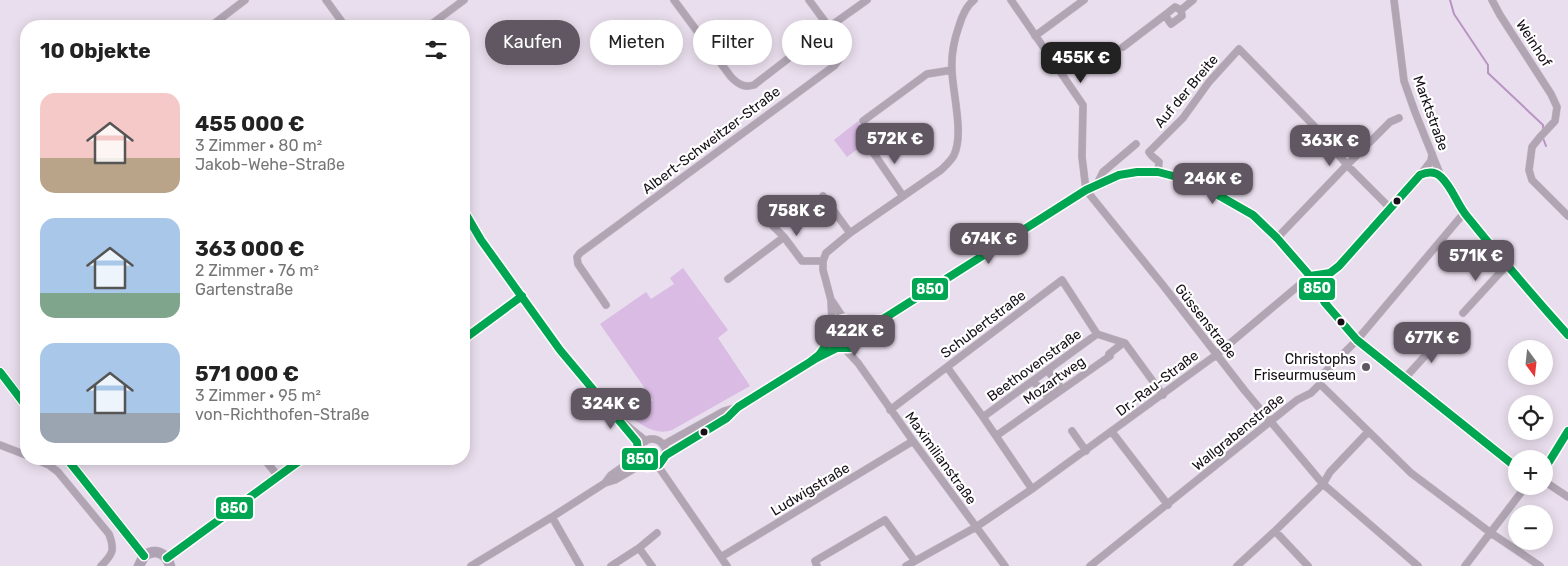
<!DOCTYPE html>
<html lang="de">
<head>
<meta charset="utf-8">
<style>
	:root { --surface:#fff; --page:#f6f6f6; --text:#222; --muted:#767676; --accent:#605763 }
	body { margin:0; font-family:Rubik,sans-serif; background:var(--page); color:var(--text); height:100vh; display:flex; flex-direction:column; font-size:19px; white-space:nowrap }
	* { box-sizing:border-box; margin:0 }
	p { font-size:16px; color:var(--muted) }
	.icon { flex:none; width:28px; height:28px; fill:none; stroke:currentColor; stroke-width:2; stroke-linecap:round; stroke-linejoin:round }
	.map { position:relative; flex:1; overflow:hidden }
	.side { position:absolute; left:20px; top:20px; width:450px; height:445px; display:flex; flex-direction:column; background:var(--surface); border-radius:20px; box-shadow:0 2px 12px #0003 }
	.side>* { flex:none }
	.top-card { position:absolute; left:485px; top:20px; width:475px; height:45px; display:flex; gap:10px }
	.needle { width:32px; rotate:165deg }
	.buttons { position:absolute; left:1508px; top:340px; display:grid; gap:10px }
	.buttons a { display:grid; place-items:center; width:45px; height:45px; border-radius:50%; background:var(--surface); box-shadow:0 2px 12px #0003; font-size:25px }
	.price { position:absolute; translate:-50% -42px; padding:0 11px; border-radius:10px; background:var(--accent); color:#fff; font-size:16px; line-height:32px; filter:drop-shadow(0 1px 2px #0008) }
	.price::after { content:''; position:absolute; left:50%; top:30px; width:15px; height:11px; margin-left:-8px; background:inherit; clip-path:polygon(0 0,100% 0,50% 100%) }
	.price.active { background:#222; color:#fff }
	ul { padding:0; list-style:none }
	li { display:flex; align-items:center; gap:15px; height:125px; padding:0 20px }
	li span { display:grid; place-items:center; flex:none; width:140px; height:100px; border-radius:15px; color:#555 }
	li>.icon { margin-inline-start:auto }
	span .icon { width:60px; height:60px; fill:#fffc; stroke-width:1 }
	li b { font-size:21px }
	h2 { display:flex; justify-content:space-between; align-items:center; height:60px; padding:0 20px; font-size:21px }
	.pill { padding:0 18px; border-radius:22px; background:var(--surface); box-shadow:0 2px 12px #0003; font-size:18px; line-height:45px }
	.pill.active { background:var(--accent); color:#fff }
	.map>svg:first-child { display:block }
	.green { fill:#d9bbe4 }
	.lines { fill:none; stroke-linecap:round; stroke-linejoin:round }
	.stream { stroke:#b893c4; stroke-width:2 }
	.street-casing { stroke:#c2bac5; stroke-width:8 }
	.secondary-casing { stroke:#c2bac5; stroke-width:11 }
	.street { stroke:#b1a5b4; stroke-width:7 }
	.secondary { stroke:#b0a2b5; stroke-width:10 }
	.bus-1-casing { stroke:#fff; stroke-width:11 }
	.bus-1 { stroke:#00a651; stroke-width:8 }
	.bus-dot { fill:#160f18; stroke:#fff; stroke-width:2 }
	.poi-dot { fill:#605763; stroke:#fff; stroke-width:2 }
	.labels { text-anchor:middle; stroke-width:4.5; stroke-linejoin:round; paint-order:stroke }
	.street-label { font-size:14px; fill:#160f18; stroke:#fff }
	.poi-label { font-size:14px; fill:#160f18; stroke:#fff; text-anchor:end }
	.line-badge { stroke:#fff; stroke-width:2 }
	.badge-label { font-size:14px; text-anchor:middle; font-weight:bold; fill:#fff }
</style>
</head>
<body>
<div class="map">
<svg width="1568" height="566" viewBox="0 0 1568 566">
	<rect width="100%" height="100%" fill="#e9deed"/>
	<path class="green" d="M 858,121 L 860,125 L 860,137 L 864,144 L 847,157 L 834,140 Z
		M 683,268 L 728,330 L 718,338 L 750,386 L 672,430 C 655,436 643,425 630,417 L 653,400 L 600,324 L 646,292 L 651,299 L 674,284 L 670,278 Z"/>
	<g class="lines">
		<path class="stream" d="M 1450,0 L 1454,14 L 1488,65 L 1488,73 L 1543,125 L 1543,130
			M 1543,138 L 1546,146"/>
		<defs>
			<path id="street" d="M 326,0 L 345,26
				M 674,0 L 731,77 C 738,84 744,88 754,85 L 829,27 L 809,0
				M 1011,0 L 1083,105 L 1082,157 L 1086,190
				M 1394,0 L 1404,81 L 1415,112 L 1440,174
				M 1492,0 L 1500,15 L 1551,94 L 1557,107 L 1555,121 L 1540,137 L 1532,147 L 1529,170 L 1532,180 L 1568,216
				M 1165,15 L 1175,7 L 1181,10
				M 211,26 L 245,0
				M 429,26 L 464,0
				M 1035,36 L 1084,0
				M 1123,47 L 1165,15 L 1171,24 L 1182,16 L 1181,10 L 1193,0
				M 863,121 L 927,74 L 952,70
				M 870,148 L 903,196
				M 1158,172 L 1159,162 L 1152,156 L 1149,152 L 1183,118 L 1209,82 L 1239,49 L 1318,130 L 1347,165 L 1391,209
				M 1421,174 L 1431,161 L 1432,154
				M 1097,184 L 1103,172 L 1136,144
				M 1086,190 L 1162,284 L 1245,391 L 1323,484 L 1418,566
				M 823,196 L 850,233
				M 464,211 L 481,240 L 560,350 C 588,378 608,413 637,442 L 639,447
				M 768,221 L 784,237 L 802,261 L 823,261
				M 1277,238 L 1347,165 L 1390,122 L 1399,118
				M 1310,276 L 1330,273 L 1339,266 L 1420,175 C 1429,171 1437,171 1443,178 L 1464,213 L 1509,268 L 1568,335
				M 728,279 L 784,237
				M 1318,291 L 1330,273
				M 832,301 L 844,319
				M 606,305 L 578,264 L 577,257 L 580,253 L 834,66 L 841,57 C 841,44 839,36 829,27 L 867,0
				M 1463,313 L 1507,265
				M827 334a15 15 0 1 1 30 0a15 15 0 1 1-30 0Z
				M 832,322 L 831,300 L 823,270 L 823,261 L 826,253 L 850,233 L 941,170 C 946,165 951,161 954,155 C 964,134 953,95 952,71 C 951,56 954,40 959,26 C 962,16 966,6 974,0
				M 854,325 L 877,321
				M 857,338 L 880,321 L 1086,190 L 1119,175 L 1137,172 L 1158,172 L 1177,177 L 1218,195 L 1253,215 L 1277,238 L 1310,276 L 1325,303 L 1357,340 L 1516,467
				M 464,339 L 522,296
				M 845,349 L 858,363 L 913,441 L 1005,566
				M 816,358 L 828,340
				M 947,367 L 983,417
				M 1405,378 L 1444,335
				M 1033,381 L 1045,394 L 1059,385 L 1048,371
				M 1320,384 L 1411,473 L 1491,533 L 1540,566
				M 890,410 L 1062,280 L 1097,334 L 1125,343 L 1163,395
				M 619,419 L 646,441
				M 1072,431 L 1086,451
				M 1112,432 L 1168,505
				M 996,436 L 1110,356 L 1109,354 L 1123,343
				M638 453a14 14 0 1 1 28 0a14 14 0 1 1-28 0Z
				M 0,445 L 26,455
				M 663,445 L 724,411 L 738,407
				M 666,455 L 727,418 L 738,407 L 815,359 L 837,348
				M 35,459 L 49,465 L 58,472 L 109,534 C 115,550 113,554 101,566
				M 264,459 L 278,476
				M 658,466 L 727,566
				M 1544,470 L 1568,431
				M 1544,481 L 1568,497
				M 605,483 L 615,480 L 642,464
				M 1032,489 L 983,417 L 1097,334
				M 552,517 L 580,566
				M 1275,531 L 1308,566
				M 639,548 L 652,566
				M 721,557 L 913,441
				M 167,558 L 302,459
				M 471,566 L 552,517 L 605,483 L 611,475 L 638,456
				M 611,566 L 639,548 L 657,533
				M 817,566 L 815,561 L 885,520 L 915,561
				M 906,566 L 976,527 L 1032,489 L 1216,355 L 1310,276
				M 1090,566 L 1297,400 L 1311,393 L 1320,384 L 1322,375 L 1357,340 L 1464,213
				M 1237,566 L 1275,531 L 1323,484 L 1330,472 L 1368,432
				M 1465,566 L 1526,486"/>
			<path id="secondary" d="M 0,372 L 26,406
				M 67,459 L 144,556
				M 139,566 L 144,556 C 155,548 167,553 170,566"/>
		</defs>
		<use href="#street" class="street-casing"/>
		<use href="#secondary" class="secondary-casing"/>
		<use href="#street" class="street"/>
		<use href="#secondary" class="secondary"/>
		<defs>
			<path id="bus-1" d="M 464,211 L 481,240 L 560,350 L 637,442 L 639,458 L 647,467 L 659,465 L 666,455 L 727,418 L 738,407 L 815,359 L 837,348 L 850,348 L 857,338 L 880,321 L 1086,190 L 1119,175 L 1137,172 L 1158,172 L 1177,177 L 1218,195 L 1253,215 L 1277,238 L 1310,276 L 1325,303 L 1357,340 L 1516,467
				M 1310,276 L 1330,273 L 1339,266 L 1420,175 C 1427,172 1435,171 1441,177 C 1452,187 1457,204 1466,215 C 1499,256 1533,296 1568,335
				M 464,339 L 522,296
				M 810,362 L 819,355 L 826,345 L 832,322 L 844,319 L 854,325 L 882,319
				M 0,372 L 26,406
				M 67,459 L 144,556
				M 1544,470 L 1568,431
				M 167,558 L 302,459"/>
		</defs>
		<use href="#bus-1" class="bus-1-casing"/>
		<use href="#bus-1" class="bus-1"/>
	</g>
	<g class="bus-dot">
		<circle cx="1397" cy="201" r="4.5"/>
		<circle cx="1341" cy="322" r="4.5"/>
		<circle cx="704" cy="432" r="4.5"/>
	</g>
	<circle class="poi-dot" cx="1366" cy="367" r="5"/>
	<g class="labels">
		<g class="street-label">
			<text transform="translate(1534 43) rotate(57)" y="5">Weinhof</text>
			<text transform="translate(1186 91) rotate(-50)" y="5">Auf der Breite</text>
			<text transform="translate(1431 113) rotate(70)" y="5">Marktstraße</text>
			<text transform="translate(711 140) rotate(-37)" y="5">Albert-Schweitzer-Straße</text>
			<text transform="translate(1206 321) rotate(52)" y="5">Güssenstraße</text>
			<text transform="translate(983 324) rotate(-37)" y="5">Schubertstraße</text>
			<text transform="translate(1034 365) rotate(-36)" y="5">Beethovenstraße</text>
			<text transform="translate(1054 380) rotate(-35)" y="5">Mozartweg</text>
			<text transform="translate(1157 383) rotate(-37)" y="5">Dr.-Rau-Straße</text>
			<text transform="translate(1238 432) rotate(-39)" y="5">Wallgrabenstraße</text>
			<text transform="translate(941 458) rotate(54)" y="5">Maximilianstraße</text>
			<text transform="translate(810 489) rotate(-31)" y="5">Ludwigstraße</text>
		</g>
		<g class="poi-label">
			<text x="1356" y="364">Christophs<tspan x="1356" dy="16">Friseurmuseum</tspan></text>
		</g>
	</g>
	<g class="line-badge">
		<rect x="1298" y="277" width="38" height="24" rx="5" fill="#00a651"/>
		<rect x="911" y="277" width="38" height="24" rx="5" fill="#00a651"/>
		<rect x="621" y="447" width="38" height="24" rx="5" fill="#00a651"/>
		<rect x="215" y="496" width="39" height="24" rx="5" fill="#00a651"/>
	</g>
	<g class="badge-label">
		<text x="1317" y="293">850</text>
		<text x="930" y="294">850</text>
		<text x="640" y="464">850</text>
		<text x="234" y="513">850</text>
	</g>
</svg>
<div class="buttons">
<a><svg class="needle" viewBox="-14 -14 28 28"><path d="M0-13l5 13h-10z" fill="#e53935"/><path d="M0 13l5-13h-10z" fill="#767676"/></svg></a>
<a><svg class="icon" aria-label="locate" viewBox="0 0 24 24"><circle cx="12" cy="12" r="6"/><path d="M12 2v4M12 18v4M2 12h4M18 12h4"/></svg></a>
<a>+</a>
<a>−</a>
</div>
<b class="price active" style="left:1081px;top:84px">455K €</b>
<b class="price" style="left:895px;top:165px">572K €</b>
<b class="price" style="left:1330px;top:167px">363K €</b>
<b class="price" style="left:1213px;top:205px">246K €</b>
<b class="price" style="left:797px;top:237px">758K €</b>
<b class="price" style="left:989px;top:265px">674K €</b>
<b class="price" style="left:1476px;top:282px">571K €</b>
<b class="price" style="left:855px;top:357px">422K €</b>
<b class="price" style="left:1432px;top:364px">677K €</b>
<b class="price" style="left:611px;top:430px">324K €</b>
<div class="top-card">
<a class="pill active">Kaufen</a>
<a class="pill">Mieten</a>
<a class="pill">Filter</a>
<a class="pill">Neu</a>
</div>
<section class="side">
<h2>10 Objekte<svg class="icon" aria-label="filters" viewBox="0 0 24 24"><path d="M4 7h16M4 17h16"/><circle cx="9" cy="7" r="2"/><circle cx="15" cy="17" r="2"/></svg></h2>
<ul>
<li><span style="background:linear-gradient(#f6c9c9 65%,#b9a48a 0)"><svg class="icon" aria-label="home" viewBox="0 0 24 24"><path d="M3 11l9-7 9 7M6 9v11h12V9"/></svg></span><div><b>455 000 €</b><p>3 Zimmer · 80 m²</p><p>Jakob-Wehe-Straße</p></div></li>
<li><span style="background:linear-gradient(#a9c7e8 75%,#7fa58c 0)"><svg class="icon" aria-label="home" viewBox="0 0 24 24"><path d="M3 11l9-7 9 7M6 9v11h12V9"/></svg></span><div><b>363 000 €</b><p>2 Zimmer · 76 m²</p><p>Gartenstraße</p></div></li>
<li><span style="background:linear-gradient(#a9c7e8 70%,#9aa5b1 0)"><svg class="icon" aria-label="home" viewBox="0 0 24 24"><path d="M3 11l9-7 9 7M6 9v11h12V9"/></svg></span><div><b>571 000 €</b><p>3 Zimmer · 95 m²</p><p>von-Richthofen-Straße</p></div></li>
</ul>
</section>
</div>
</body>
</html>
